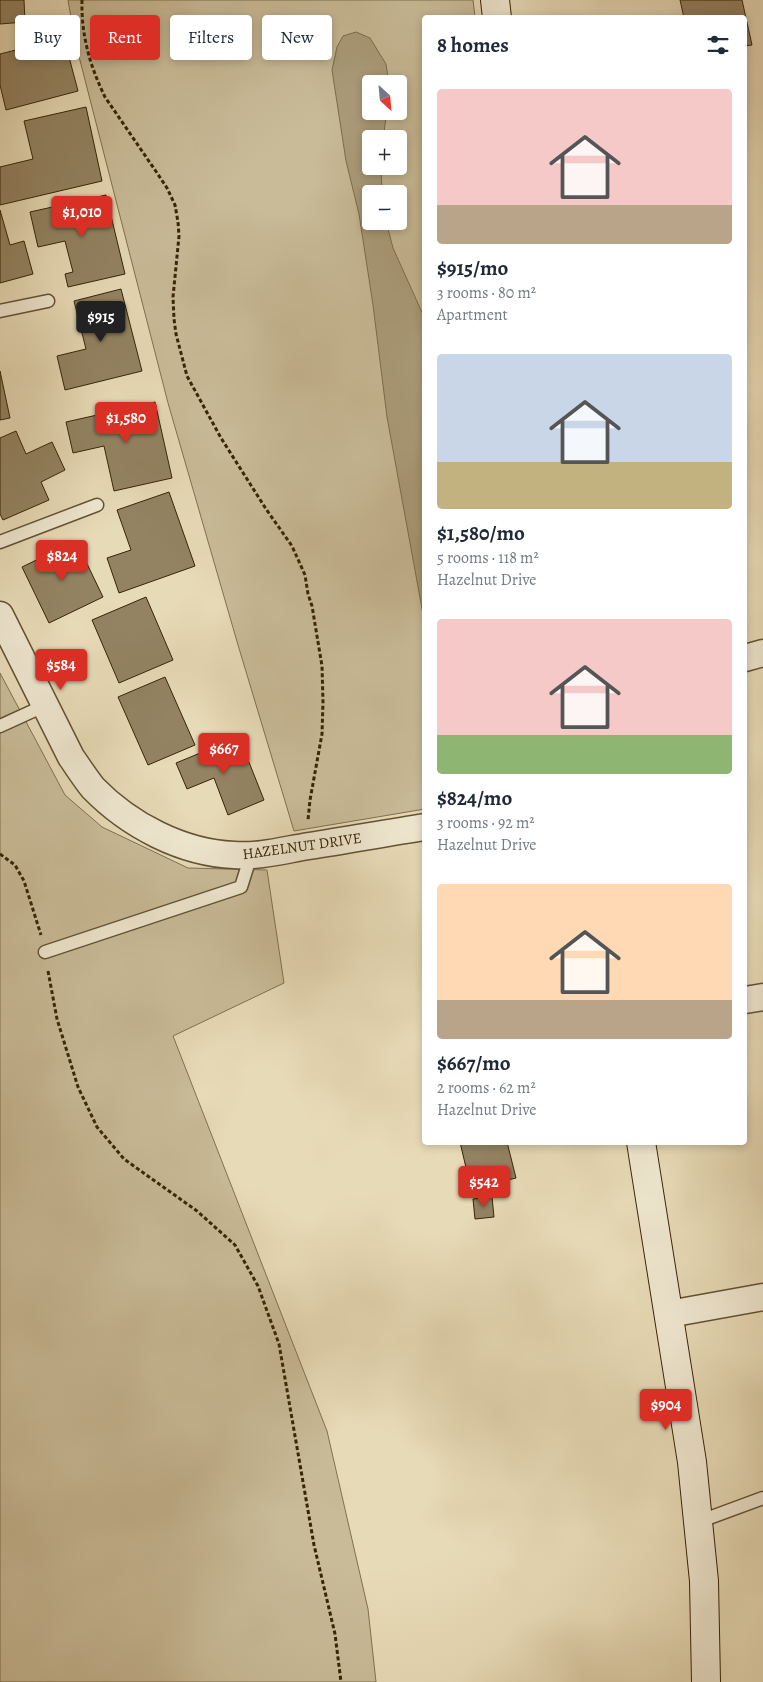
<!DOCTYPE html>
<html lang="en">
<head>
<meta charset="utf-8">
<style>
	:root { --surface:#fff; --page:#f6f6f7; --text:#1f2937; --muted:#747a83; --accent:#d93025 }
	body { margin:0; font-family:Alegreya,serif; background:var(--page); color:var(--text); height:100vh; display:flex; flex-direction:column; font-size:19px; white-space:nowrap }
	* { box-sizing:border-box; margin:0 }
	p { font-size:16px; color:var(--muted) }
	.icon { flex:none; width:28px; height:28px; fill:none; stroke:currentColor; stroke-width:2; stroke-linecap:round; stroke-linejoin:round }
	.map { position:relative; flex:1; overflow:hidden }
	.side { position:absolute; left:422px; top:15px; width:325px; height:1130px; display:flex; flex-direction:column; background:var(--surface); border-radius:5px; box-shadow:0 2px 8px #0003 }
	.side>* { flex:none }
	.top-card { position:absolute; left:15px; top:15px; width:332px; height:45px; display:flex; gap:10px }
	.needle { width:32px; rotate:154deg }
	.buttons { position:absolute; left:362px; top:75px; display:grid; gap:10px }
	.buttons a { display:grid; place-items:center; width:45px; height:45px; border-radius:5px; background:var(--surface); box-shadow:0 2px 8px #0003; font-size:25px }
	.price { position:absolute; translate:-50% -42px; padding:0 11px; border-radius:5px; background:var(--accent); color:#fff; font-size:16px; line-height:32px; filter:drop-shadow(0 1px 2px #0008) }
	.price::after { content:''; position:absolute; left:50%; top:30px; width:15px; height:11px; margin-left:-8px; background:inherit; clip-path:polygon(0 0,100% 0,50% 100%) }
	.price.current { background:#222; color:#fff }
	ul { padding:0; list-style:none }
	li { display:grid; align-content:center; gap:10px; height:265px; padding:0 15px }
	li span { display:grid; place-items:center; height:155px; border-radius:5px; color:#555 }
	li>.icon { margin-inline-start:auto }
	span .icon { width:90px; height:90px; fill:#fffc; stroke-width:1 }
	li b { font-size:21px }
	h2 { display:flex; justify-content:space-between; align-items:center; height:60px; padding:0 15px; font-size:21px }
	.pill { padding:0 18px; border-radius:5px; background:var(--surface); box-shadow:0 2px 8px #0003; font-size:18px; line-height:45px }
	.pill.current { background:var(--accent); color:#fff }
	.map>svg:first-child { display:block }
	.green { fill:#c9bb98; stroke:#807050; fill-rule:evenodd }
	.water { fill:#ab9c7a; stroke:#7d6c4c }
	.building { fill:#938362; stroke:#372407 }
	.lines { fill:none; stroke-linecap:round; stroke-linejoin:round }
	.service-casing { stroke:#635233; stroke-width:15 }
	.minor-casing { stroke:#635233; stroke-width:29 }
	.secondary-casing { stroke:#372407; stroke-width:30 }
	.path { stroke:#372407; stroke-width:3; stroke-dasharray:4 2.5; stroke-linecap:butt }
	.service { stroke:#efe7d0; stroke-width:12 }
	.minor { stroke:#efe7d0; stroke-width:26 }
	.secondary { stroke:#efe7d0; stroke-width:28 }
	.labels { text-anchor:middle; stroke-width:4; stroke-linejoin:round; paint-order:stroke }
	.street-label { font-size:15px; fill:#372407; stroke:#efe7d0 }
</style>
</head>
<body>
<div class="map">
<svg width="763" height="1682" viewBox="0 0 763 1682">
	<rect width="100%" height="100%" fill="#e7dab6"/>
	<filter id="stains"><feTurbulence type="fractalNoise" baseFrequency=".004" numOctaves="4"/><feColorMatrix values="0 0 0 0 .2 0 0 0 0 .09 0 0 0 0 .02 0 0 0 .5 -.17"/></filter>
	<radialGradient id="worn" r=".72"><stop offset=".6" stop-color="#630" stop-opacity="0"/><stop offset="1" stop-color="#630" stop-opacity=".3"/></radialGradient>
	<path class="green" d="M 68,0 L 473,0 L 475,17 L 425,18 L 425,809 L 294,831 L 238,645 L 168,403 L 75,41 ZM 371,84 L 399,84 L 399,111 L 371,111 ZM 371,139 L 399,139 L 399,166 L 371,166 ZM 371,194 L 399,194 L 399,221 L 371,221 Z
		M 0,673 L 65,795 L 102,827 L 188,868 L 267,870 L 284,983 L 173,1036 L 327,1431 L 368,1609 L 376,1682 L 0,1682 Z"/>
	<path class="water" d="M 356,32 L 370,38 L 386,64 L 389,84 L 371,84 L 371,111 L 387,111 L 383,139 L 371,139 L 371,166 L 381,166 L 382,194 L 371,194 L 371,221 L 386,221 L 393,248 L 425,319 L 425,625 L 387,417 L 373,305 L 359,214 L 346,161 L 332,70 L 337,47 L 343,36 Z"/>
	<path class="building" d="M 0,0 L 24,0 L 25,22 L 0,24 Z
		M 680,0 L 742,0 L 752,45 L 745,46 L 745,18 L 684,18 Z
		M 64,38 L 78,91 L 6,110 L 0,85 L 0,54 Z
		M 86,107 L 102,181 L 0,205 L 0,167 L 33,159 L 24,121 Z
		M 106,195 L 125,274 L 68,287 L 65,274 L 73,272 L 65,241 L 38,247 L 30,212 Z
		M 0,210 L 10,245 L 24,241 L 33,274 L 0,283 Z
		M 121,289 L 142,371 L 65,390 L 57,356 L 86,349 L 74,301 Z
		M 0,371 L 10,418 L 0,420 Z
		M 155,402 L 172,478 L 114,491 L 104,446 L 73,453 L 66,422 Z
		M 16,431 L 26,454 L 52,442 L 65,470 L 41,482 L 49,500 L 3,520 L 0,514 L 0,438 Z
		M 169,492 L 195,566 L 119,593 L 107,558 L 131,550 L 117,510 Z
		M 76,541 L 103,597 L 49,623 L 22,567 Z
		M 146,597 L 173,660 L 119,683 L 92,620 Z
		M 165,677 L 195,745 L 148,765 L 118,697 Z
		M 239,737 L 264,800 L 228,815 L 214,778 L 187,789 L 176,763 Z
		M 460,1142 L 507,1142 L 516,1178 L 471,1189 Z
		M 492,1197 L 494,1217 L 475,1219 L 473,1199 Z"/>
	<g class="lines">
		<defs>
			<path id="service" d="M 0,311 L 48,301
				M 0,542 L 97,505
				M 0,726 L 46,705
				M 45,952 L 241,887 L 251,855
				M 698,1522 L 763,1498"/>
			<path id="minor" d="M 0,615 L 71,757 C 78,767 85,778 93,788 C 129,825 182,853 234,855 C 259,857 284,850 309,846 C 348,840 386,833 425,827
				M 745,658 L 763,653
				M 745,1000 L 763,997
				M 669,1314 L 763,1297"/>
			<path id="secondary" d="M 495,0 L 497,18
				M 641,1142 L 692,1462 L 704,1581 L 706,1682"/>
		</defs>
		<use href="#service" class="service-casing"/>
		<use href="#minor" class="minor-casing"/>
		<use href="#secondary" class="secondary-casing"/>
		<path class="path" d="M 82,0 C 81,35 90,66 105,97 L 155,170 L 167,188 L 175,205 L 178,222 L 179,236 L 173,297 L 174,319 L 176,334 L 187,376 L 221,438 L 266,509 L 292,546 L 305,575 L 308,594 L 312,606 L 322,666 L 323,702 L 322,734 L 310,800 L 308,820
			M 0,854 L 15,865 L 24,881 L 41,935
			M 48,971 L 57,1019 L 78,1087 L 97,1127 L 124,1159 L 197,1211 L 235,1245 L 258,1286 L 279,1344 L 314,1545 L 335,1634 L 341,1682"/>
		<use href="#service" class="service"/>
		<use href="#minor" class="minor"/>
		<use href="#secondary" class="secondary"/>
	</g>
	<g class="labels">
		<g class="street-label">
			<text transform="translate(302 846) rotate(-8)" y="5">HAZELNUT DRIVE</text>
		</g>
	</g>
	<rect width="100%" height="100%" filter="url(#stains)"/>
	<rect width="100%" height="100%" fill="url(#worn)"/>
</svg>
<div class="buttons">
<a><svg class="needle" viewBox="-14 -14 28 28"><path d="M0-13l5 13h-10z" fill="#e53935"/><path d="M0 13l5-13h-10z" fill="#747a83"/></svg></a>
<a>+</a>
<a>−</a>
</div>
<b class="price" style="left:82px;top:238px">$1,010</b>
<b class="price current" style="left:101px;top:343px">$915</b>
<b class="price" style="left:126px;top:444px">$1,580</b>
<b class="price" style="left:62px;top:582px">$824</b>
<b class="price" style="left:61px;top:691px">$584</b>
<b class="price" style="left:224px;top:775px">$667</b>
<b class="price" style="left:484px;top:1208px">$542</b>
<b class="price" style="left:666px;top:1431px">$904</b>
<div class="top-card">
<a class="pill">Buy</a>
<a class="pill current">Rent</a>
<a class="pill">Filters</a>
<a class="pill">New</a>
</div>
<section class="side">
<h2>8 homes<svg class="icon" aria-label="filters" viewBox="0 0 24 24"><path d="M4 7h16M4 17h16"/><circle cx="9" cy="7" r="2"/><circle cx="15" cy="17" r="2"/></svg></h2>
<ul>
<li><span style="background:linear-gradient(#f6c9c9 75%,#b9a48a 0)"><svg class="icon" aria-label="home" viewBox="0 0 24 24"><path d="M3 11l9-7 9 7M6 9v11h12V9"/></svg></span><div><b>$915/mo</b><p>3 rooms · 80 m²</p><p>Apartment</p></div></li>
<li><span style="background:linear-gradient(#c9d6e8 70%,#c2b280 0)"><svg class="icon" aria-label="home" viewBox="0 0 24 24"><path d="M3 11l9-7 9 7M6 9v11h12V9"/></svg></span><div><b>$1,580/mo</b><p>5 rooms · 118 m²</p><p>Hazelnut Drive</p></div></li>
<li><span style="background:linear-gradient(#f6c9c9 75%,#8fb573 0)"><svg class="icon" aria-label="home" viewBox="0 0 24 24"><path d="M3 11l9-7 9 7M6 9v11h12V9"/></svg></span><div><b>$824/mo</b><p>3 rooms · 92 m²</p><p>Hazelnut Drive</p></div></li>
<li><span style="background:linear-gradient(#ffd9b3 75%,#b9a48a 0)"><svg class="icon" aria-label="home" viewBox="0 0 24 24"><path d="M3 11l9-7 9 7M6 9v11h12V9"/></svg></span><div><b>$667/mo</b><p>2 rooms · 62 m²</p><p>Hazelnut Drive</p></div></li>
</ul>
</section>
</div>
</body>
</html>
